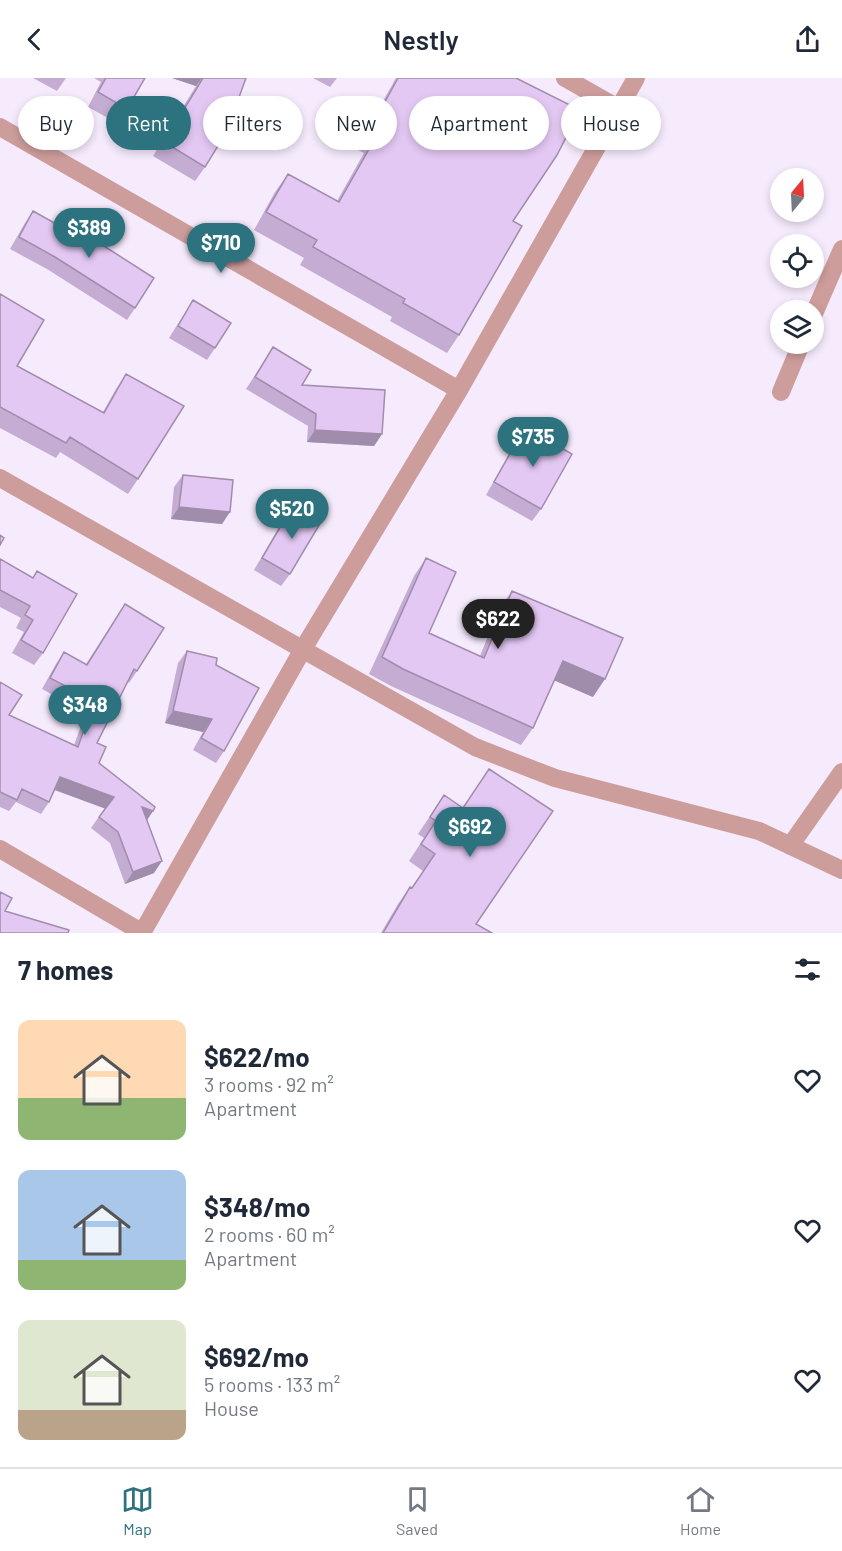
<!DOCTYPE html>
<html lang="en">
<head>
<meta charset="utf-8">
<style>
	:root { --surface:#fff; --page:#f2f2f3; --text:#1f2937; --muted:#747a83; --line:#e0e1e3; --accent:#2c737f }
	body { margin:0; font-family:Barlow,sans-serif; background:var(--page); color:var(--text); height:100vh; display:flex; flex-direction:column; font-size:22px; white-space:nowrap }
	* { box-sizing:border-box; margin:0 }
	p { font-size:20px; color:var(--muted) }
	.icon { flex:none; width:33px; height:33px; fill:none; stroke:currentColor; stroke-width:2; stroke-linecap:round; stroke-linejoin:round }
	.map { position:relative; height:855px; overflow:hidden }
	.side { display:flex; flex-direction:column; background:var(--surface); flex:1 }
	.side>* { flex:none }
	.guide { position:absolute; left:18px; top:18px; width:807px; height:54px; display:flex; gap:12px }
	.needle { width:39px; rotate:18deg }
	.tools { position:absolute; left:770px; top:90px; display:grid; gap:12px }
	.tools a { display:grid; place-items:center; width:54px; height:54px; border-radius:50%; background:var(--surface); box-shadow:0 3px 9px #0003; font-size:30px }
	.price { position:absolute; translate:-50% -51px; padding:0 14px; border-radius:21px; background:var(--accent); color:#fff; font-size:20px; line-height:39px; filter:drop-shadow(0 2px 3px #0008) }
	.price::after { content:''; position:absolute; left:50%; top:36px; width:18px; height:14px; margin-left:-9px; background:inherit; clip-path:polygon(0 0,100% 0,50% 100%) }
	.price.selected { background:#222; color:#fff }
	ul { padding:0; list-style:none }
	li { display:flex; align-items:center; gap:18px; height:150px; padding:0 18px }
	li span { display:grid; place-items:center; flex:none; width:168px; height:120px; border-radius:12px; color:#555 }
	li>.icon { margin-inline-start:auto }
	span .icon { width:72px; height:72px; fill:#fffc; stroke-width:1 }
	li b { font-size:26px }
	h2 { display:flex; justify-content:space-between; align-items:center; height:72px; padding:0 18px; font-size:26px }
	.pill { padding:0 21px; border-radius:27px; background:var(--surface); box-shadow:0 3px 9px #0003; font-size:21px; line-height:54px }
	.pill.selected { background:var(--accent); color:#fff }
	header { display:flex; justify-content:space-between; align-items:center; height:78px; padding:0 18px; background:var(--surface); font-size:27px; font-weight:600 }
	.menu { display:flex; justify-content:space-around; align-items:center; height:84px; border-top:2px solid var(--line); background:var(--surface); font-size:16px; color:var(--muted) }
	.menu a { display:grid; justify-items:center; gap:3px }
	.menu .selected { color:var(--accent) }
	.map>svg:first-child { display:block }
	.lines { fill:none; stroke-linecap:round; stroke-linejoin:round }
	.minor { stroke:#cd9d9c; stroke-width:18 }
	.wall { fill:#c4acd2 }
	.shaded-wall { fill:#a08cab }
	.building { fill:#e4c8f4; stroke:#a08cab; stroke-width:1.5 }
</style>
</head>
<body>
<header><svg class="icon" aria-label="back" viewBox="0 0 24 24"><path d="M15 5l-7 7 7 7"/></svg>Nestly<svg class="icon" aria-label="share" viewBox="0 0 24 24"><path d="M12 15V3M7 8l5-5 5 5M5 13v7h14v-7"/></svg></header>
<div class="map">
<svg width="842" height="855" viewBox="0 0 842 855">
	<rect width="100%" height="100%" fill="#f6ebfd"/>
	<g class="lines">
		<path class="minor" d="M 565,0 L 618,30
			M 0,49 L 459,312
			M 813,238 L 842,171
			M 781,314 L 801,266
			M 0,400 L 475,669 L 555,700 L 759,753 L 842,792
			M 790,768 L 842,694
			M 0,771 L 143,855
			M 142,855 L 303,571 L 459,312 L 636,0"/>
	</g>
	<path class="wall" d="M 33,0 L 66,0 L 57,13 Z
		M 94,0 L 145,0 L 127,31 L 117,45 L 88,29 L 101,4 Z
		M 172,0 L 246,0 L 205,89 L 195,103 L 153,78 L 196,8 Z
		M 313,0 L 337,0 L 330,9 Z
		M 396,0 L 516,0 L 513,143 L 459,257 L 447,275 L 390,243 L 392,239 L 300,187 L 304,180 L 254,152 L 275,114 L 288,96 L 337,123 L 364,75 L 356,71 Z
		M 33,133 L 135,230 L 127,242 L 47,191 L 10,171 L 25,145 Z
		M 0,216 L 17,288 L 103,334 L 116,311 L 126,296 L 138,401 L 128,416 L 60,374 L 56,380 L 0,350 Z
		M 193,222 L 215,270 L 207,282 L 169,260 Z
		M 273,269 L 302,307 L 382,356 L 374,368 L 307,364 L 308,348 L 246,311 Z
		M 525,349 L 541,431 L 532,443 L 486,417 L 517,362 Z
		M 183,397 L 222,446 L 171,441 L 174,409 Z
		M 293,427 L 290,496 L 281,508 L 254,492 L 285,439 Z
		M 426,480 L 429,555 L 480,578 L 499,531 L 512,513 L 593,619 L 554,602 L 533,650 L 521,667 L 391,608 L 369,596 L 414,498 Z
		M 0,481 L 33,500 L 37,493 L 43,575 L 34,587 L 12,575 L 24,554 L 16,550 L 21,540 L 0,529 Z
		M 125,526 L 137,593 L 129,605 L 127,603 L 97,665 L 99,685 L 153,733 L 147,742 L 154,795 L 125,806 L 110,765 L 91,750 L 105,730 L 55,712 L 49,724 L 41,736 L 16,724 L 9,733 L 0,729 L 0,604 L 9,637 L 74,667 L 86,635 L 42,611 L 56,586 L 64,574 L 86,586 Z
		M 187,573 L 216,587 L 224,673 L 216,685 L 193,672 L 203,654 L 165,645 L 178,585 Z
		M 444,717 L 476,846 L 492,855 L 381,855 L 398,826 L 410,809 L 412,810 L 423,793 L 409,783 L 424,760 L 418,756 Z"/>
	<path class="shaded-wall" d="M 172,0 L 202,0 L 196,8 Z
		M 315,352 L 382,356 L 374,368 L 307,364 Z
		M 179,429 L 230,434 L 222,446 L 171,441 Z
		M 563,583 L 605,601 L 593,619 L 551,601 Z
		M 173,633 L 212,641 L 203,654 L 165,645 Z
		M 60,699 L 114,719 L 106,731 L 52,711 Z
		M 142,729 L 153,733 L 145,745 Z
		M 162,783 L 154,795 L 125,806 L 133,794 Z"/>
	<path class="building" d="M 106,0 L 145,0 L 127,31 L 98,14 Z
		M 203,0 L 246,0 L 238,22 L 244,26 L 205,89 L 164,64 Z
		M 398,0 L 516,0 L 580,32 L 557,77 L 513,143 L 522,148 L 459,257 L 403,225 L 405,221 L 313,169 L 317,162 L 266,134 L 288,96 L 339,124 L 377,57 L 369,53 Z
		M 33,133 L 90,165 L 93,161 L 154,200 L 135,230 L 55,179 L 19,159 Z
		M 0,216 L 44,242 L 17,288 L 104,335 L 126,296 L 184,328 L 138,401 L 70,359 L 66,365 L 0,329 Z
		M 193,222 L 231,245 L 215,270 L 178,248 Z
		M 273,269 L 311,292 L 302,307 L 385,312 L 382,356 L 315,352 L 316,336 L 255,299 Z
		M 525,349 L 572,376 L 541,431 L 494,404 Z
		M 183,397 L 233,402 L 230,434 L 179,429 Z
		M 293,427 L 321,444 L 290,496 L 262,480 Z
		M 0,457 L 4,460 L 0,467 Z
		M 426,480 L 456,494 L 429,555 L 484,580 L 512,513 L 623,560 L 605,601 L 563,583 L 533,650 L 403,591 L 382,579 Z
		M 0,481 L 33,500 L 37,493 L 77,516 L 43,575 L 21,562 L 33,542 L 25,537 L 30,528 L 0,512 Z
		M 125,526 L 164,550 L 137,593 L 134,591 L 97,665 L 106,669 L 99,685 L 155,729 L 153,733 L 142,729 L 162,783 L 133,794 L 118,754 L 99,739 L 114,719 L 60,699 L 49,724 L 22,711 L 17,722 L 0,714 L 0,604 L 22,617 L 9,637 L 78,669 L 94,623 L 50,600 L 64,574 L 87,587 Z
		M 187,573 L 217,580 L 216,587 L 259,610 L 224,673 L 201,660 L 212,641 L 173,633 Z
		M 489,691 L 553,733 L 476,846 L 492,855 L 383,855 L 410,809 L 412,810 L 435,776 L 421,766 L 436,743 L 430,739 L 444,717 L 463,730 Z
		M 0,814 L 12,820 L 5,833 L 69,852 L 68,855 L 0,855 Z"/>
</svg>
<div class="tools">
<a><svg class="needle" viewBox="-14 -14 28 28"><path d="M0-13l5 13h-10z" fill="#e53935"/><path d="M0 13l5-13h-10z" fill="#747a83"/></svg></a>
<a><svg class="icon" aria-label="locate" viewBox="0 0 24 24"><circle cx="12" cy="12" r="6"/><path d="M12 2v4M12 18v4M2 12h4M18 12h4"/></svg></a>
<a><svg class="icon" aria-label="layers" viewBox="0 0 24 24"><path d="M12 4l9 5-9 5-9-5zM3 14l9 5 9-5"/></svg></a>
</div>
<b class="price" style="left:89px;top:181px">$389</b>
<b class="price" style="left:221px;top:196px">$710</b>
<b class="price" style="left:533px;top:390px">$735</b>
<b class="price" style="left:292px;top:462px">$520</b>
<b class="price selected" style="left:498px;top:572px">$622</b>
<b class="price" style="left:85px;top:658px">$348</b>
<b class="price" style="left:470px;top:780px">$692</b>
<div class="guide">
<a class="pill">Buy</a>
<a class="pill selected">Rent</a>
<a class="pill">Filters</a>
<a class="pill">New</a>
<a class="pill">Apartment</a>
<a class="pill">House</a>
</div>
</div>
<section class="side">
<h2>7 homes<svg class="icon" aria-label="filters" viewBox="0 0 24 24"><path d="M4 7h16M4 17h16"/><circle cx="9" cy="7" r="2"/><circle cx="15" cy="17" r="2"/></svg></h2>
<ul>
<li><span style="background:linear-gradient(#ffd9b3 65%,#8fb573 0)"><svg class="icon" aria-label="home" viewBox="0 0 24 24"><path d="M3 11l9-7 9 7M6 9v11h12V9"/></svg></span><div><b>$622/mo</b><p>3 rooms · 92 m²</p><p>Apartment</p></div><svg class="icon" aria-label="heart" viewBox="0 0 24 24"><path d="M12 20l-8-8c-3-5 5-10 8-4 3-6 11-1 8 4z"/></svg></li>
<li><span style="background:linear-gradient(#a9c7e8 75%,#8fb573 0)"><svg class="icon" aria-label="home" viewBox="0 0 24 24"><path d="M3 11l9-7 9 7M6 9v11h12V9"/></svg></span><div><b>$348/mo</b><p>2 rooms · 60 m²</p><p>Apartment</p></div><svg class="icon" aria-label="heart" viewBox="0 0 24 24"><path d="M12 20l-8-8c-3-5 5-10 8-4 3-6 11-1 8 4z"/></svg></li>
<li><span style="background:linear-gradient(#dfe7d0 75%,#b9a48a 0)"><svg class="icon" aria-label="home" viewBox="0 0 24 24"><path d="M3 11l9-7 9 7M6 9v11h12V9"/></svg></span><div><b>$692/mo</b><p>5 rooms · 133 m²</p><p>House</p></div><svg class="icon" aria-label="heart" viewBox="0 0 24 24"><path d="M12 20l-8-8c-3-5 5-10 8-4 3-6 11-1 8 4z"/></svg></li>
</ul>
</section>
<nav class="menu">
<a class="selected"><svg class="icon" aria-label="map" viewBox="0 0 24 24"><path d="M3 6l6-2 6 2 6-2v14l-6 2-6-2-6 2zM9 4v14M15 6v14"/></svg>Map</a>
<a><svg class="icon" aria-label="saved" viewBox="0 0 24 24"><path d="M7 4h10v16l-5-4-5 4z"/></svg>Saved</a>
<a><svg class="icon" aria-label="home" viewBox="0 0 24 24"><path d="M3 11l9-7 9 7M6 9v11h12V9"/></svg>Home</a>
</nav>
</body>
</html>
